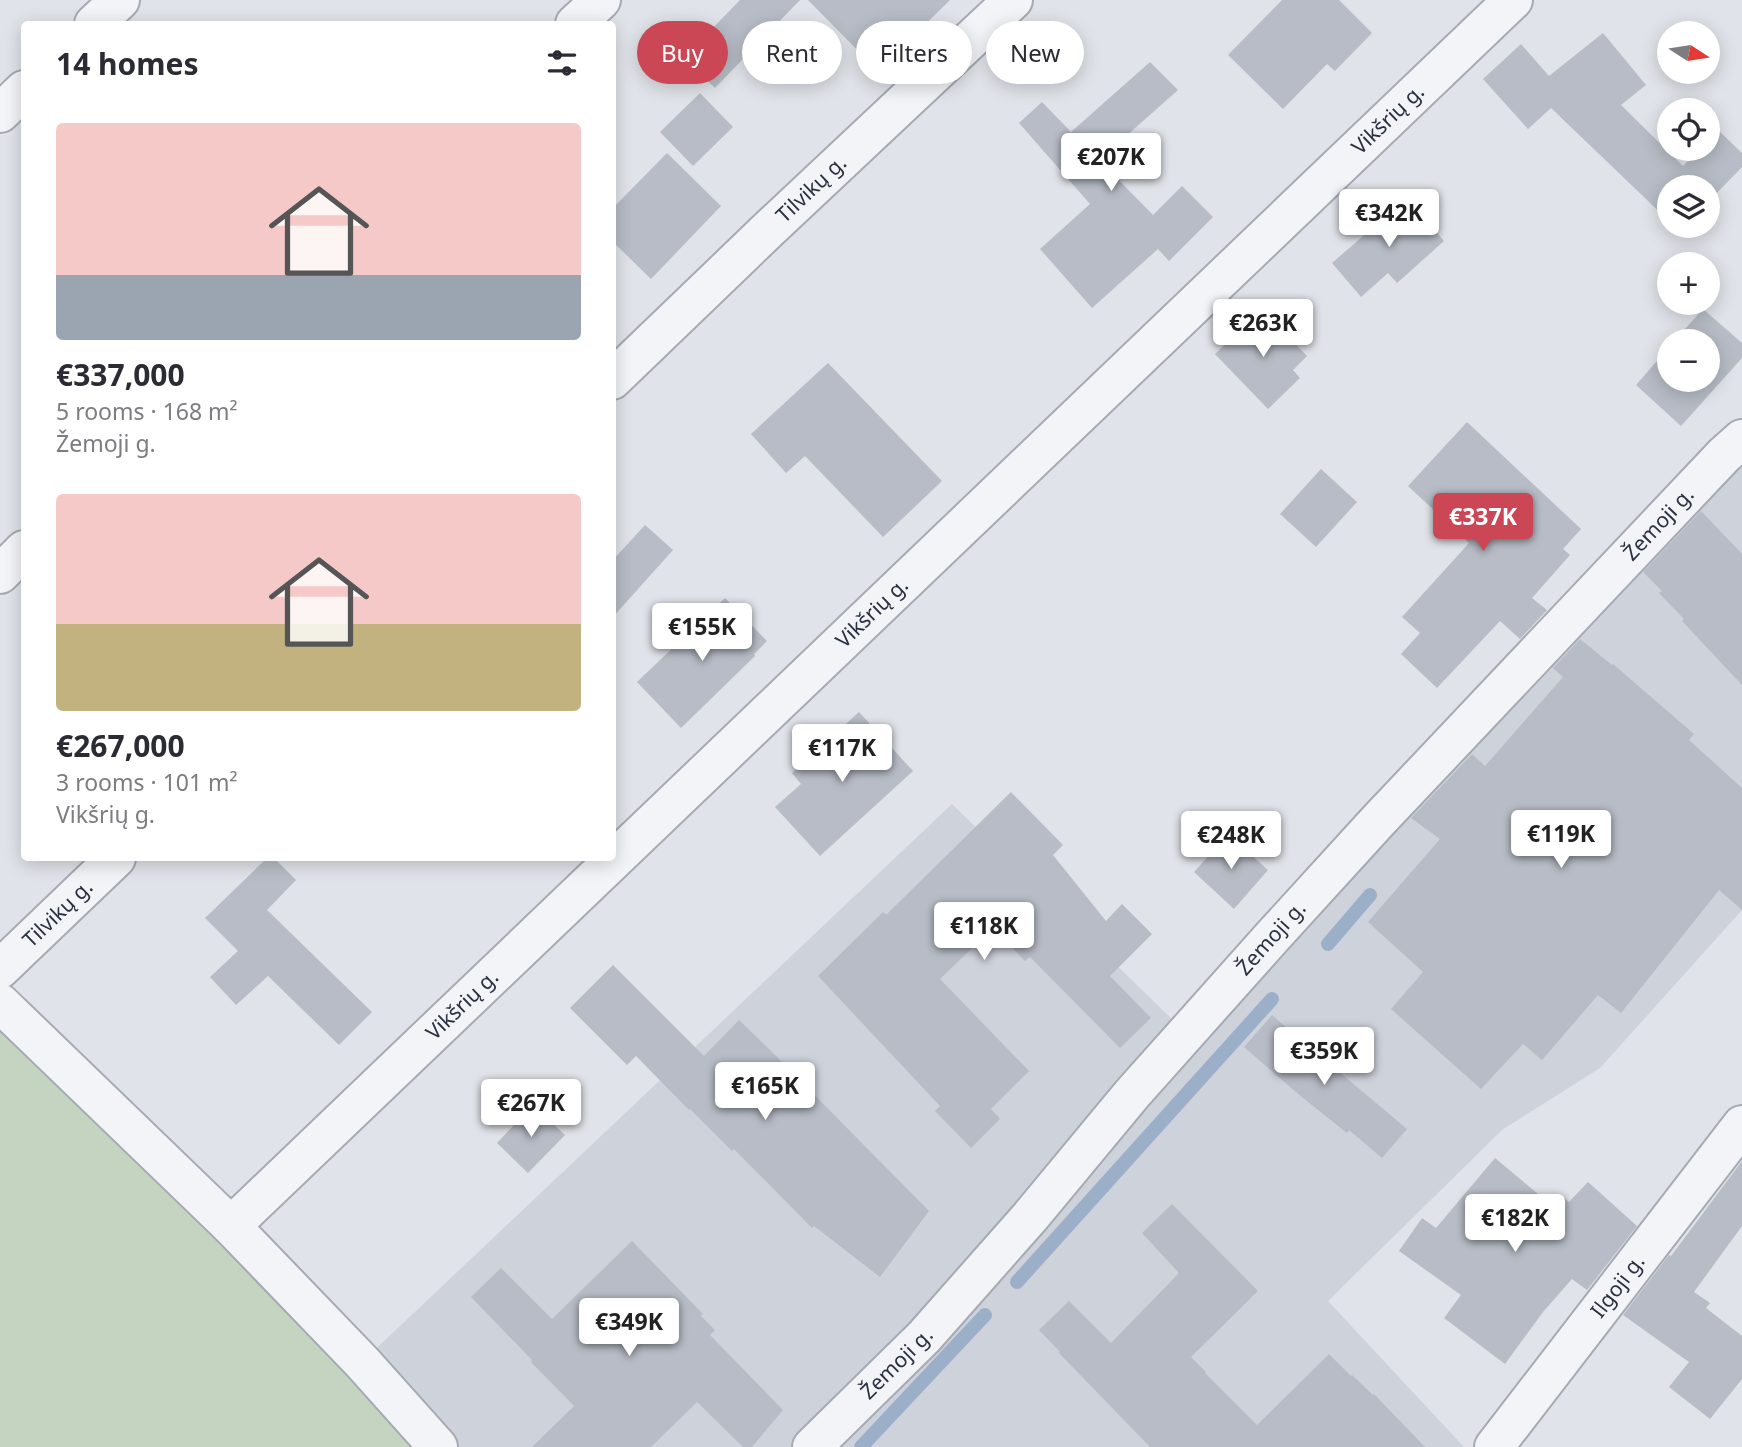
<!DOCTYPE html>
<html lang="en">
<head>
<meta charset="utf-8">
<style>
	:root { --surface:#fff; --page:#f7f7f7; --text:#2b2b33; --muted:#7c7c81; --accent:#cc4755 }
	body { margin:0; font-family:"Noto Sans",sans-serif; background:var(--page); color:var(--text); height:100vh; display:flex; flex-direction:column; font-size:26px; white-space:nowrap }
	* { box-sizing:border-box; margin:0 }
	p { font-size:23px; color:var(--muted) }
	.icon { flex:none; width:38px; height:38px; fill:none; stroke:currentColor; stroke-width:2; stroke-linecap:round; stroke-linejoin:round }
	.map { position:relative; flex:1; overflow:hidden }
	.panel { position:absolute; left:21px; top:21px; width:595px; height:840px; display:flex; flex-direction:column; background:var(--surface); border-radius:7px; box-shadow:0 4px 18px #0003 }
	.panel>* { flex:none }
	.hud { position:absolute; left:637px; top:21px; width:665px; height:63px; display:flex; gap:14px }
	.needle { width:46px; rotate:102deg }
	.controls { position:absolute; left:1657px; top:21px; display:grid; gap:14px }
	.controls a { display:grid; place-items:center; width:63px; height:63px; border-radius:50%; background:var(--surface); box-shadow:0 4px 18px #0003; font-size:35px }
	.price { position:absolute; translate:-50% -60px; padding:0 16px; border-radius:7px; background:#fff; color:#222; font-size:23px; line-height:46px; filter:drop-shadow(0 2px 4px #0008) }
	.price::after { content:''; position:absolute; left:50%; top:42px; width:21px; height:16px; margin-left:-10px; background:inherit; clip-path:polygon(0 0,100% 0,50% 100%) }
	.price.on { background:var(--accent); color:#fff }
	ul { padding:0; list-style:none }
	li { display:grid; align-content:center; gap:14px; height:371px; padding:0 35px }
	li span { display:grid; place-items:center; height:217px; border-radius:7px; color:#555 }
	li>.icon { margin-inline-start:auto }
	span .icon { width:126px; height:126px; fill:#fffc; stroke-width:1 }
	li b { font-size:30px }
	h2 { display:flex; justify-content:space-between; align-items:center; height:84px; padding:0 35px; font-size:30px }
	.chip { padding:0 24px; border-radius:32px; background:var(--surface); box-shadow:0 4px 18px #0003; font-size:24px; line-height:63px }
	.chip.on { background:var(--accent); color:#fff }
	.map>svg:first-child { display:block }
	.built { fill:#ced2db }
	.green { fill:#c5d3c1 }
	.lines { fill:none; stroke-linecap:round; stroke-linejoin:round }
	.stream { stroke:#9cafc8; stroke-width:14 }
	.building { fill:#b7bcc6 }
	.minor-casing { stroke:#a5aab3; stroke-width:42 }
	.minor { stroke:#f3f4f7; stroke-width:38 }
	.labels { text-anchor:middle; stroke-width:6; stroke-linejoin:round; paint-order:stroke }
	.street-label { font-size:21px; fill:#293040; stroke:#f0f2f6 }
</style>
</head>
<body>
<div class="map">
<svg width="1742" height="1447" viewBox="0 0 1742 1447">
	<rect width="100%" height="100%" fill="#e0e3e9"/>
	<path class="built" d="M 1742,439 L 1742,910 L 1600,1068 L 1502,1130 L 1328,1301 L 1464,1447 L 438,1447 L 362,1362 L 952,804 L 1185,1032 Z"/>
	<path class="green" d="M 0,1003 L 438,1447 L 0,1447 Z"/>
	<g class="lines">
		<path class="stream" d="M 1328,944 L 1370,895
			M 1017,1282 L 1272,999
			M 861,1447 L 985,1315"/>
	</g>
	<path class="building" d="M 740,0 L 800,0 L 715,88 L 684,58 Z
		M 808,0 L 950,0 L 878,71 Z
		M 1282,0 L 1339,0 L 1372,33 L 1335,71 L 1327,64 L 1283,109 L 1228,55 Z
		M 1603,33 L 1646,85 L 1621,105 L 1683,166 L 1700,149 L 1708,149 L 1708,141 L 1718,130 L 1742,153 L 1742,167 L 1708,202 L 1708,187 L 1670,187 L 1670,222 L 1551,108 L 1528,129 L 1483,79 L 1521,44 L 1549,76 Z
		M 1150,62 L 1178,90 L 1099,160 L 1153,215 L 1182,186 L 1213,217 L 1169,261 L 1158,249 L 1092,308 L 1040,249 L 1090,204 L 1019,123 L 1042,102 L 1071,132 Z
		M 700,93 L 733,127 L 693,166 L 660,132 Z
		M 667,153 L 721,206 L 651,279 L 612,241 L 612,209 Z
		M 1407,198 L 1444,241 L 1397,283 L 1388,273 L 1361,297 L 1332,263 Z
		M 1703,309 L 1742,343 L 1742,358 L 1681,426 L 1636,385 L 1670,346 L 1670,380 L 1708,380 L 1708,341 L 1674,341 Z
		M 1263,310 L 1307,356 L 1293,370 L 1300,378 L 1268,409 L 1215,354 Z
		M 828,363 L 942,481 L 883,537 L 805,456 L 786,473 L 751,434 Z
		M 1467,422 L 1581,529 L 1563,549 L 1570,555 L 1532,598 L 1547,610 L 1520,639 L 1500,621 L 1437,688 L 1401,654 L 1420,633 L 1402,617 L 1469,543 L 1408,486 Z
		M 1321,469 L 1357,502 L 1316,547 L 1280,514 Z
		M 1701,511 L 1742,554 L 1742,685 L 1682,621 L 1684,619 L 1659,593 L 1662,591 L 1643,572 Z
		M 645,525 L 673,550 L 612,618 L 612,561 Z
		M 725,598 L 767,641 L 754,654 L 755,656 L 681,728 L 637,682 Z
		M 1580,639 L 1612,665 L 1613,664 L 1694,734 L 1689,740 L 1742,788 L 1742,910 L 1719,890 L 1621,1013 L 1598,995 L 1542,1060 L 1523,1044 L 1481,1089 L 1391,1009 L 1423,972 L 1368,922 L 1440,839 L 1411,818 L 1472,754 L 1485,766 L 1563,677 L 1553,668 Z
		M 859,712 L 913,771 L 820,856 L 775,807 L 801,784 L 792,773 Z
		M 1011,792 L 1063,845 L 1053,855 L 1106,921 L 1122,904 L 1152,934 L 1110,976 L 1151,1018 L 1120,1048 L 1030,957 L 1025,961 L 993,928 L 940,979 L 1029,1071 L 991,1109 L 1000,1119 L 971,1148 L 935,1111 L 940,1106 L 818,976 L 883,912 L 886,915 Z
		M 1228,834 L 1268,870 L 1234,909 L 1194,872 Z
		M 267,858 L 274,858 L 296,880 L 267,910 L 372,1012 L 339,1045 L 268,976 L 236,1005 L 210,977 L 238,951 L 205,918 Z
		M 613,965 L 704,1056 L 739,1020 L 771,1051 L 929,1211 L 880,1277 L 814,1226 L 812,1228 L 734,1149 L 732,1151 L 690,1109 L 689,1110 L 636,1056 L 627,1065 L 570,1008 Z
		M 1272,1015 L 1331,1067 L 1332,1066 L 1407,1129 L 1382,1158 L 1349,1130 L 1347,1133 L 1303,1098 L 1244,1047 Z
		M 533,1105 L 565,1135 L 528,1173 L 497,1143 Z
		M 1495,1158 L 1550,1204 L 1560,1194 L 1569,1202 L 1588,1182 L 1637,1226 L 1587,1290 L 1572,1279 L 1543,1312 L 1505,1364 L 1444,1318 L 1461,1295 L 1399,1251 L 1422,1218 L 1436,1228 Z
		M 1742,1161 L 1742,1226 L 1694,1292 L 1710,1303 L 1706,1308 L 1742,1336 L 1742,1379 L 1710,1419 L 1669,1387 L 1689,1362 L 1623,1315 L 1669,1255 L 1671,1256 Z
		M 1172,1204 L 1258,1291 L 1191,1357 L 1206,1372 L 1205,1373 L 1257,1425 L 1329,1354 L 1351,1376 L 1352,1375 L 1373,1395 L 1374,1394 L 1425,1447 L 1150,1447 L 1059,1353 L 1060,1352 L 1039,1330 L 1069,1301 L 1111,1343 L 1179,1273 L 1142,1233 Z
		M 632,1241 L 703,1314 L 701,1316 L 715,1330 L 710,1335 L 783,1410 L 752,1447 L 743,1447 L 697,1402 L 651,1447 L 532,1447 L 574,1406 L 531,1362 L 532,1360 L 471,1297 L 501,1268 L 552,1319 Z"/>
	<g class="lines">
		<defs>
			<g id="minor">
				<path d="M 94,24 L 120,0"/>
				<path d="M 575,24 L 601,0"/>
				<path d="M 0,113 L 24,90"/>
				<path id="s1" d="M 612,380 L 770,228 L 1013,0"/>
				<path d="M 0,574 L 24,550"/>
				<path id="s2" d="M 0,969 L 116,858"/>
				<path d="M 0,1003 L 231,1226 L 362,1362 L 438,1447"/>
				<path id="s3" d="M 231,1226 L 1513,0"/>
				<path id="s4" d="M 812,1447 L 924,1337 L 1030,1217 L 1132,1094 L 1273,936 L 1377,822 L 1724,455 L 1742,439"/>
				<path id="s5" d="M 1494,1447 L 1742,1125"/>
			</g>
		</defs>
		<use href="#minor" class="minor-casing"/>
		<use href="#minor" class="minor"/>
	</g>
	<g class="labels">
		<g class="street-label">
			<text dy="7" stroke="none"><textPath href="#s3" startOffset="1601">Vikšrių g.</textPath></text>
			<text dy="7" stroke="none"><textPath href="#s1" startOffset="276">Tilvikų g.</textPath></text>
			<text dy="7" stroke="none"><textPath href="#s4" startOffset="1253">Žemoji g.</textPath></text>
			<text dy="7" stroke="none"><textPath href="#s3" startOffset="887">Vikšrių g.</textPath></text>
			<text dy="7" stroke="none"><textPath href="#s2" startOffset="80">Tilvikų g.</textPath></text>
			<text dy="7" stroke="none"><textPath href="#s4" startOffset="686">Žemoji g.</textPath></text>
			<text dy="7" stroke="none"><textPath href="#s3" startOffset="320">Vikšrių g.</textPath></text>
			<text dy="7" stroke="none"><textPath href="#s5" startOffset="203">Ilgoji g.</textPath></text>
			<text dy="7" stroke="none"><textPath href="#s4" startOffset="119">Žemoji g.</textPath></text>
		</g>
	</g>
</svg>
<div class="controls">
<a><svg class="needle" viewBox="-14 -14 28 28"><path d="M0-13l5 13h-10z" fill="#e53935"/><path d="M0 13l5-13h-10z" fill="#7c7c81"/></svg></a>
<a><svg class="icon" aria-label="locate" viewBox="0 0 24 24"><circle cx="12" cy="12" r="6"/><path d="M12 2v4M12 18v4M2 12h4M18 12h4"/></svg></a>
<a><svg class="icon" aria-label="layers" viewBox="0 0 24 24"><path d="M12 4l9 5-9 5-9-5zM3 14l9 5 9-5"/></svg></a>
<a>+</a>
<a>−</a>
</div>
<b class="price" style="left:1111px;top:193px">€207K</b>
<b class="price" style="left:1389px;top:249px">€342K</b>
<b class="price" style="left:1263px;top:359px">€263K</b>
<b class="price on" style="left:1483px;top:553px">€337K</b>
<b class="price" style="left:702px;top:663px">€155K</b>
<b class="price" style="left:842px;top:784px">€117K</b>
<b class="price" style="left:1561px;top:870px">€119K</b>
<b class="price" style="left:1231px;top:871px">€248K</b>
<b class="price" style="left:984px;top:962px">€118K</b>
<b class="price" style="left:1324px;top:1087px">€359K</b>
<b class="price" style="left:765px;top:1122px">€165K</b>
<b class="price" style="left:531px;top:1139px">€267K</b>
<b class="price" style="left:1515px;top:1254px">€182K</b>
<b class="price" style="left:629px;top:1358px">€349K</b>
<div class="hud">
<a class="chip on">Buy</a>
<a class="chip">Rent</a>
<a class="chip">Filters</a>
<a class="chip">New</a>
</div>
<section class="panel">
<h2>14 homes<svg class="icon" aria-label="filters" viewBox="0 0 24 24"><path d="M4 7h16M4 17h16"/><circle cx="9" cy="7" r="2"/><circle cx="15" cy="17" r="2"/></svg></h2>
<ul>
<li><span style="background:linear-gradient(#f6c9c9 70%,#9aa5b1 0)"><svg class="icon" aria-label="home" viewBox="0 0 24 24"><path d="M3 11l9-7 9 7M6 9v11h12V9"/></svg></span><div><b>€337,000</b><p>5 rooms · 168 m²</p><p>Žemoji g.</p></div></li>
<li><span style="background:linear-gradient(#f6c9c9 60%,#c2b280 0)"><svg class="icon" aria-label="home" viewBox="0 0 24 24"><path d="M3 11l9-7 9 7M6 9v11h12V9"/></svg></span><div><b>€267,000</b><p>3 rooms · 101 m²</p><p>Vikšrių g.</p></div></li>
</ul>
</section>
</div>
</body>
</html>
